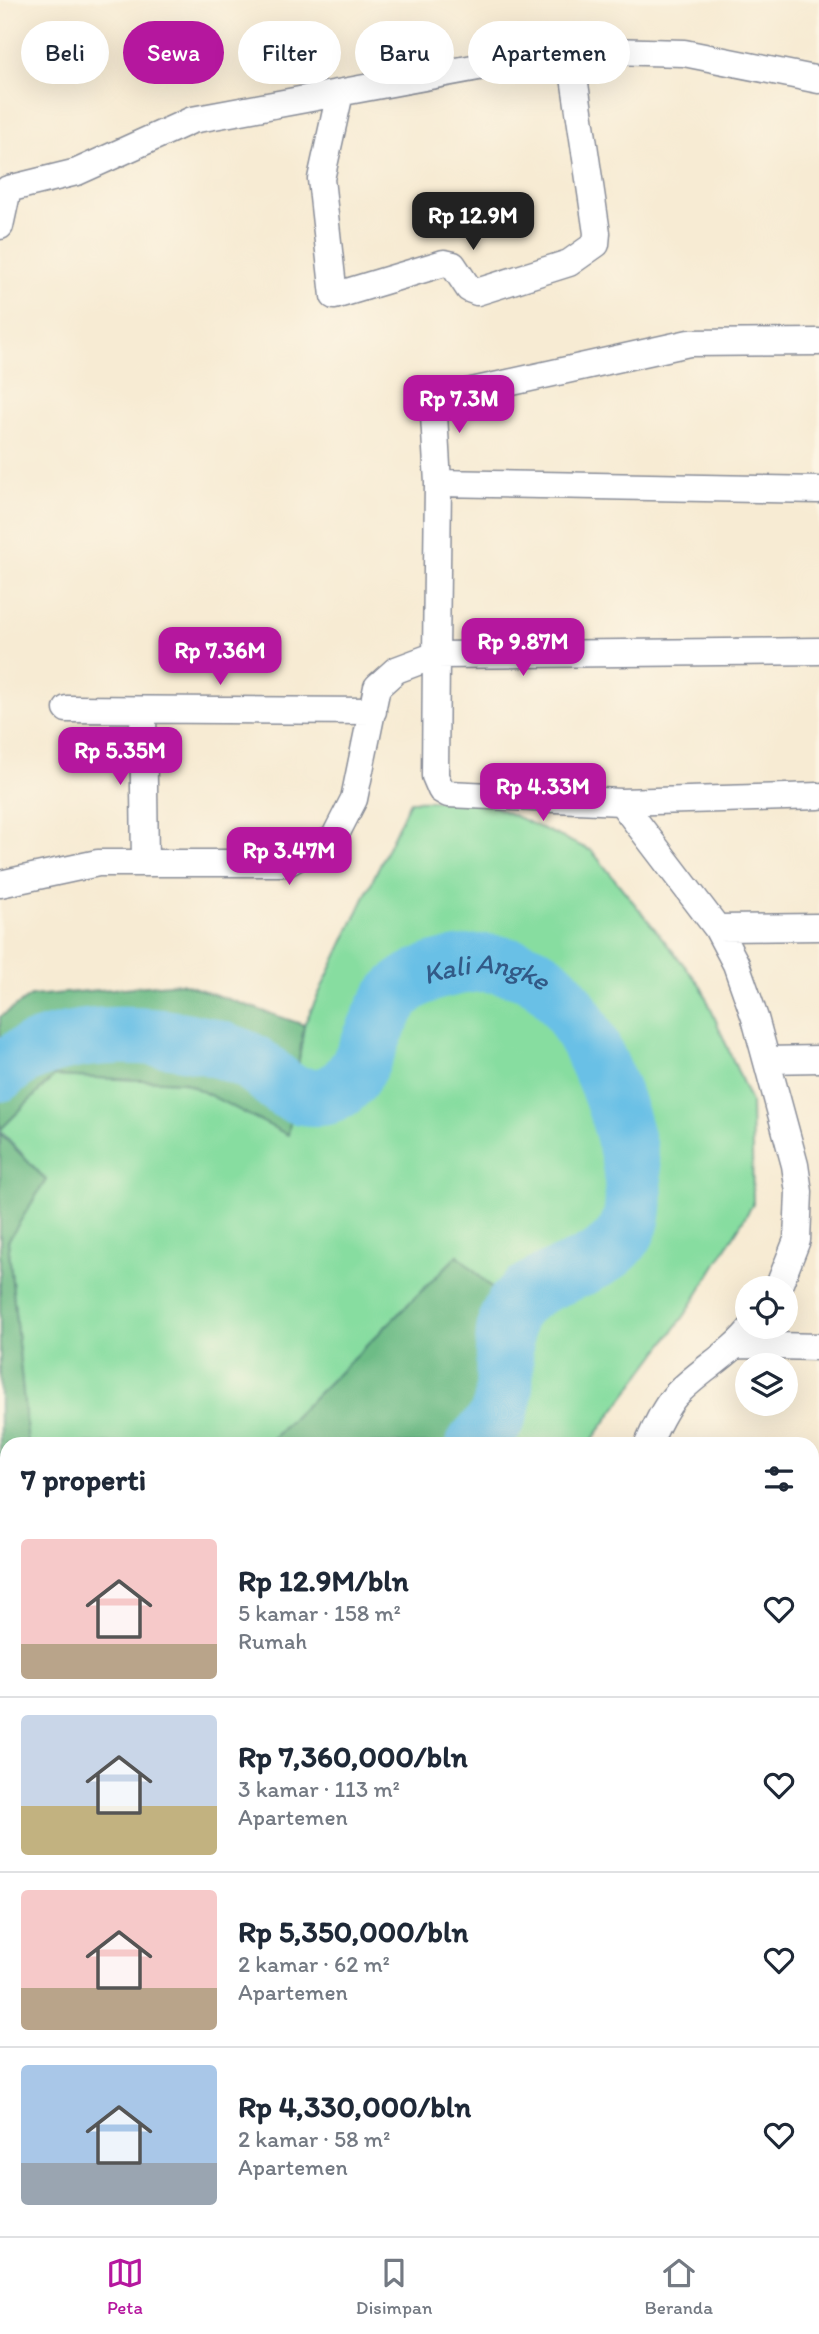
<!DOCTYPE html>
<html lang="id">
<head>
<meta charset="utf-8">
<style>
	:root { --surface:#fff; --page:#f2f2f3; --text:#1f2937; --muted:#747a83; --line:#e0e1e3; --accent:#b5179e }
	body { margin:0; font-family:Itim,sans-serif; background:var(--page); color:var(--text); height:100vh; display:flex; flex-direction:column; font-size:26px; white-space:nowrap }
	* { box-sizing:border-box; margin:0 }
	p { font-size:23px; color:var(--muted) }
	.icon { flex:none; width:38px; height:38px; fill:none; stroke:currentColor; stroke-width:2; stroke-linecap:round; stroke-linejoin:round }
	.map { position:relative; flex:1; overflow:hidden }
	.panel { position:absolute; left:0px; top:1437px; width:819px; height:800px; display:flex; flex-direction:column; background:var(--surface); border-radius:21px 21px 0 0; box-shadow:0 7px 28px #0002 }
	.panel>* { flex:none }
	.hud { position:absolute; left:21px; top:21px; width:777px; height:63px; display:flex; gap:14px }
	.tools { position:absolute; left:735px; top:1276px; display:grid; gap:14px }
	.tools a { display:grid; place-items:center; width:63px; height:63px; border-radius:50%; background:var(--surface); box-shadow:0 7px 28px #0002; font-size:35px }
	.price { position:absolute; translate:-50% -60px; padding:0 16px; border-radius:14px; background:var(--accent); color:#fff; font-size:23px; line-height:46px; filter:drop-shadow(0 2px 4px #0008) }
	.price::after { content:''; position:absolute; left:50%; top:42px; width:21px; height:16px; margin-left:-10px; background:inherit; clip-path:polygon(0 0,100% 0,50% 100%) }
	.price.active { background:#222; color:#fff }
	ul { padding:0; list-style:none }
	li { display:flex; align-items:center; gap:21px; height:175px; padding:0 21px }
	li+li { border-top:2px solid var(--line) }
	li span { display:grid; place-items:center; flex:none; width:196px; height:140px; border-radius:7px; color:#555 }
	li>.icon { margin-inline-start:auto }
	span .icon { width:84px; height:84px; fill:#fffc; stroke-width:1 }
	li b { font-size:30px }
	h2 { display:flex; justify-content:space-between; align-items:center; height:84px; padding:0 21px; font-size:30px }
	.tag { padding:0 24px; border-radius:32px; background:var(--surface); box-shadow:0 7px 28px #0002; font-size:24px; line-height:63px }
	.tag.active { background:var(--accent); color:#fff }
	.menu { display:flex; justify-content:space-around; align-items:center; height:98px; border-top:2px solid var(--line); background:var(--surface); font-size:19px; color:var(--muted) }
	.menu a { display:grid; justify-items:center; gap:4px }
	.menu .active { color:var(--accent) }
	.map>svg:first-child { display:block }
	.green { fill:#87dda0; stroke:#51867f; stroke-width:2 }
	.forest { fill:#6dbc86; stroke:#447672; stroke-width:2 }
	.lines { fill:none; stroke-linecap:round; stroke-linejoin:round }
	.river { stroke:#69c0e6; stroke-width:58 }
	.street-casing { stroke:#898d98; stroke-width:29 }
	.street { stroke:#fff; stroke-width:26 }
	.labels { text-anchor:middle; stroke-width:5; stroke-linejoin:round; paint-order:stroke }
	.water-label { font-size:28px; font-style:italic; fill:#325a87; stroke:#fcf5e5 }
</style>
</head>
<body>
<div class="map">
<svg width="819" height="2236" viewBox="0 0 819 2236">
	<rect width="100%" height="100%" fill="#fcf5e5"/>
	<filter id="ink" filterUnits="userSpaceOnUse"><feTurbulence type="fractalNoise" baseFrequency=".0143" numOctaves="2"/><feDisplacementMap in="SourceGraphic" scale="14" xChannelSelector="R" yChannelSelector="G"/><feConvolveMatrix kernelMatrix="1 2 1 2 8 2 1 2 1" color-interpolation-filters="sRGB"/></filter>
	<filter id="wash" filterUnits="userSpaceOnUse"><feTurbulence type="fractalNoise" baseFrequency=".00686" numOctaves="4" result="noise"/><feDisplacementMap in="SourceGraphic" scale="28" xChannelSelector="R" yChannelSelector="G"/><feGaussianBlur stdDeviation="1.57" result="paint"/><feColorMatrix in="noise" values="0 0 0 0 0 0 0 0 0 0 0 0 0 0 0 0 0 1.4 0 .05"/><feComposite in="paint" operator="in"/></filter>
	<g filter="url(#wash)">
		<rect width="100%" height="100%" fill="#f7ebd3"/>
		<path class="green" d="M 480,800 L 592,851 L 701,986 L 751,1102 L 753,1204 L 685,1315 L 589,1444 L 485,1444 L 520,1417 L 458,1255 L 267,1444 L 28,1444 L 8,1240 L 46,1180 L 0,1130 L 54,1076 L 184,1082 L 288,1134 L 304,1025 L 410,801 Z
			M 7,1531 L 7,1927 L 0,1927 L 0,1538 Z
			M 812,1565 L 819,1565 L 819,1862 L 812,1861 Z"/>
		<path class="forest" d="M 181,983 L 304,1025 L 288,1135 L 184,1082 L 54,1076 L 0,1130 L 0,1017 L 31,996 Z
			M 0,1133 L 46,1180 L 8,1241 L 28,1444 L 7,1444 L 7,1531 L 0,1538 Z
			M 458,1255 L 519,1315 L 520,1417 L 485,1444 L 267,1444 Z
			M 0,1927 L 7,1927 L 7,2220 L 0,2181 Z
			M 812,1999 L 819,2002 L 819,2236 L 595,2236 L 593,2230 L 812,2230 Z
			M 9,2230 L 124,2230 L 132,2236 L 10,2236 Z"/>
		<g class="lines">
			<g class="river">
				<path id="s1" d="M 0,1073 C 53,1021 184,1030 247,1060 C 275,1074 281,1099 318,1097 C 365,1095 370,1018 398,992 C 417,973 445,968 470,964 C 490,960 529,969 545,982 C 591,1018 649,1166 630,1223 C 613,1273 544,1269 515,1305 C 492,1333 516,1388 495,1421 C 490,1429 481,1437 475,1444"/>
				<path d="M 812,1665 L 819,1663"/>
			</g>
		</g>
	</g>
	<g filter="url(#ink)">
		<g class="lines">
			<defs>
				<path id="street" d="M 340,93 L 321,179 L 334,296 L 444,263 L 453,265 L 469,289 L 477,292 L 569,263 L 596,244 L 597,233 L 570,50
					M 0,226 L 8,189 L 77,172 L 192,120 L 570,50 L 684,53 L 819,80
					M 819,342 L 689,343 L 449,396 L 434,415 L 438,483 L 819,490
					M 438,483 L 436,655 L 819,651
					M 67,709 L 373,711
					M 143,710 L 145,863
					M 621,802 L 717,928 L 736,964 L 755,1018 L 795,1165 L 799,1192 L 797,1240 L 778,1288
					M 0,884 L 98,863 L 287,863 L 334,838 L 354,799 L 377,687 L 396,670 L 436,655 L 435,776 L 441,790 L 448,794 L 621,802 L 819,796
					M 717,928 L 819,927
					M 767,1060 L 819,1059
					M 738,1345 L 819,1347
					M 648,1444 C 656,1427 663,1410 675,1396 C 699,1370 731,1355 753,1326
					M 812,1496 L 819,1496
					M 167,2230 L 168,2236
					M 296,2230 L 297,2236
					M 408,2230 L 409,2236
					M 559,2230 L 560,2236"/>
			</defs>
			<use href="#street" class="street-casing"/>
			<use href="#street" class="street"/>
		</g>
	</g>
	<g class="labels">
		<g class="water-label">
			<text dy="10" stroke="none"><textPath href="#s1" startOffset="574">Kali Angke</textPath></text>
		</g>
	</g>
</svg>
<div class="tools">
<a><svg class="icon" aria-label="locate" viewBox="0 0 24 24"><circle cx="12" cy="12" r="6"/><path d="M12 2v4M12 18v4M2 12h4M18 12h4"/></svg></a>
<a><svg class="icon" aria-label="layers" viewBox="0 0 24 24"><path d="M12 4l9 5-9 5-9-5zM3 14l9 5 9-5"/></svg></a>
</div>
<b class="price active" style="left:473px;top:252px">Rp 12.9M</b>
<b class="price" style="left:459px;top:435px">Rp 7.3M</b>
<b class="price" style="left:523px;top:678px">Rp 9.87M</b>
<b class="price" style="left:220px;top:687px">Rp 7.36M</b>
<b class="price" style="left:120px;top:787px">Rp 5.35M</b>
<b class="price" style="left:543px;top:823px">Rp 4.33M</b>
<b class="price" style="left:289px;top:887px">Rp 3.47M</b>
<div class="hud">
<a class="tag">Beli</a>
<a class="tag active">Sewa</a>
<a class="tag">Filter</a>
<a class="tag">Baru</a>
<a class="tag">Apartemen</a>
</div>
<section class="panel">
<h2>7 properti<svg class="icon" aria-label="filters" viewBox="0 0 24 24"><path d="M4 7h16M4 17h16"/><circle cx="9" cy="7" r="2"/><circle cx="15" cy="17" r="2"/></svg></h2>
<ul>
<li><span style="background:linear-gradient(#f6c9c9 75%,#b9a48a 0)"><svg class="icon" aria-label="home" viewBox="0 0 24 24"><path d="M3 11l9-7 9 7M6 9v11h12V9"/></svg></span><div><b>Rp 12.9M/bln</b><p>5 kamar · 158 m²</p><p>Rumah</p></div><svg class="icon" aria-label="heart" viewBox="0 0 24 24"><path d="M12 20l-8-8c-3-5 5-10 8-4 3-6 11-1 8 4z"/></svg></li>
<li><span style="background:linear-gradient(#c9d6e8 65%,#c2b280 0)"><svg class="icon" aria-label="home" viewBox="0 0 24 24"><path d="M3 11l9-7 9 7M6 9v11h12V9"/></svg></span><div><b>Rp 7,360,000/bln</b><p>3 kamar · 113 m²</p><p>Apartemen</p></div><svg class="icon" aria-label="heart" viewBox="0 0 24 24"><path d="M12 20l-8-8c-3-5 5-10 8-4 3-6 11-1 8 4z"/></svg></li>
<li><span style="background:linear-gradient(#f6c9c9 70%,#b9a48a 0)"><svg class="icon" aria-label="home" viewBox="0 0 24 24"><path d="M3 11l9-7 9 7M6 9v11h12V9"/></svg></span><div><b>Rp 5,350,000/bln</b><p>2 kamar · 62 m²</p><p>Apartemen</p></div><svg class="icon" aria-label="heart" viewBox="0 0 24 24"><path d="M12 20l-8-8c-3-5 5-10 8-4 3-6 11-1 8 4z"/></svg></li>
<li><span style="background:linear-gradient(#a9c7e8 70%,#9aa5b1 0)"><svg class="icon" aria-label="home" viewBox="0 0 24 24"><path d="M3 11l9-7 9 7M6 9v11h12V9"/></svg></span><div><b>Rp 4,330,000/bln</b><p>2 kamar · 58 m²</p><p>Apartemen</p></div><svg class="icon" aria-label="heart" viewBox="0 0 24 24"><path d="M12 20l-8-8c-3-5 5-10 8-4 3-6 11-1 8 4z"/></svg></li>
</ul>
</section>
</div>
<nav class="menu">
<a class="active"><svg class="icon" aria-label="map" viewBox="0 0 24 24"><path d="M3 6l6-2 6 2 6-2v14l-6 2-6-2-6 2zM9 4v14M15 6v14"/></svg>Peta</a>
<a><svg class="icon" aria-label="saved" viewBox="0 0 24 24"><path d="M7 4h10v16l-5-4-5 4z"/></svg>Disimpan</a>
<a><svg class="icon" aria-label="home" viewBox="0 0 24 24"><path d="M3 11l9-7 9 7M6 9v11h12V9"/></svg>Beranda</a>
</nav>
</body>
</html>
